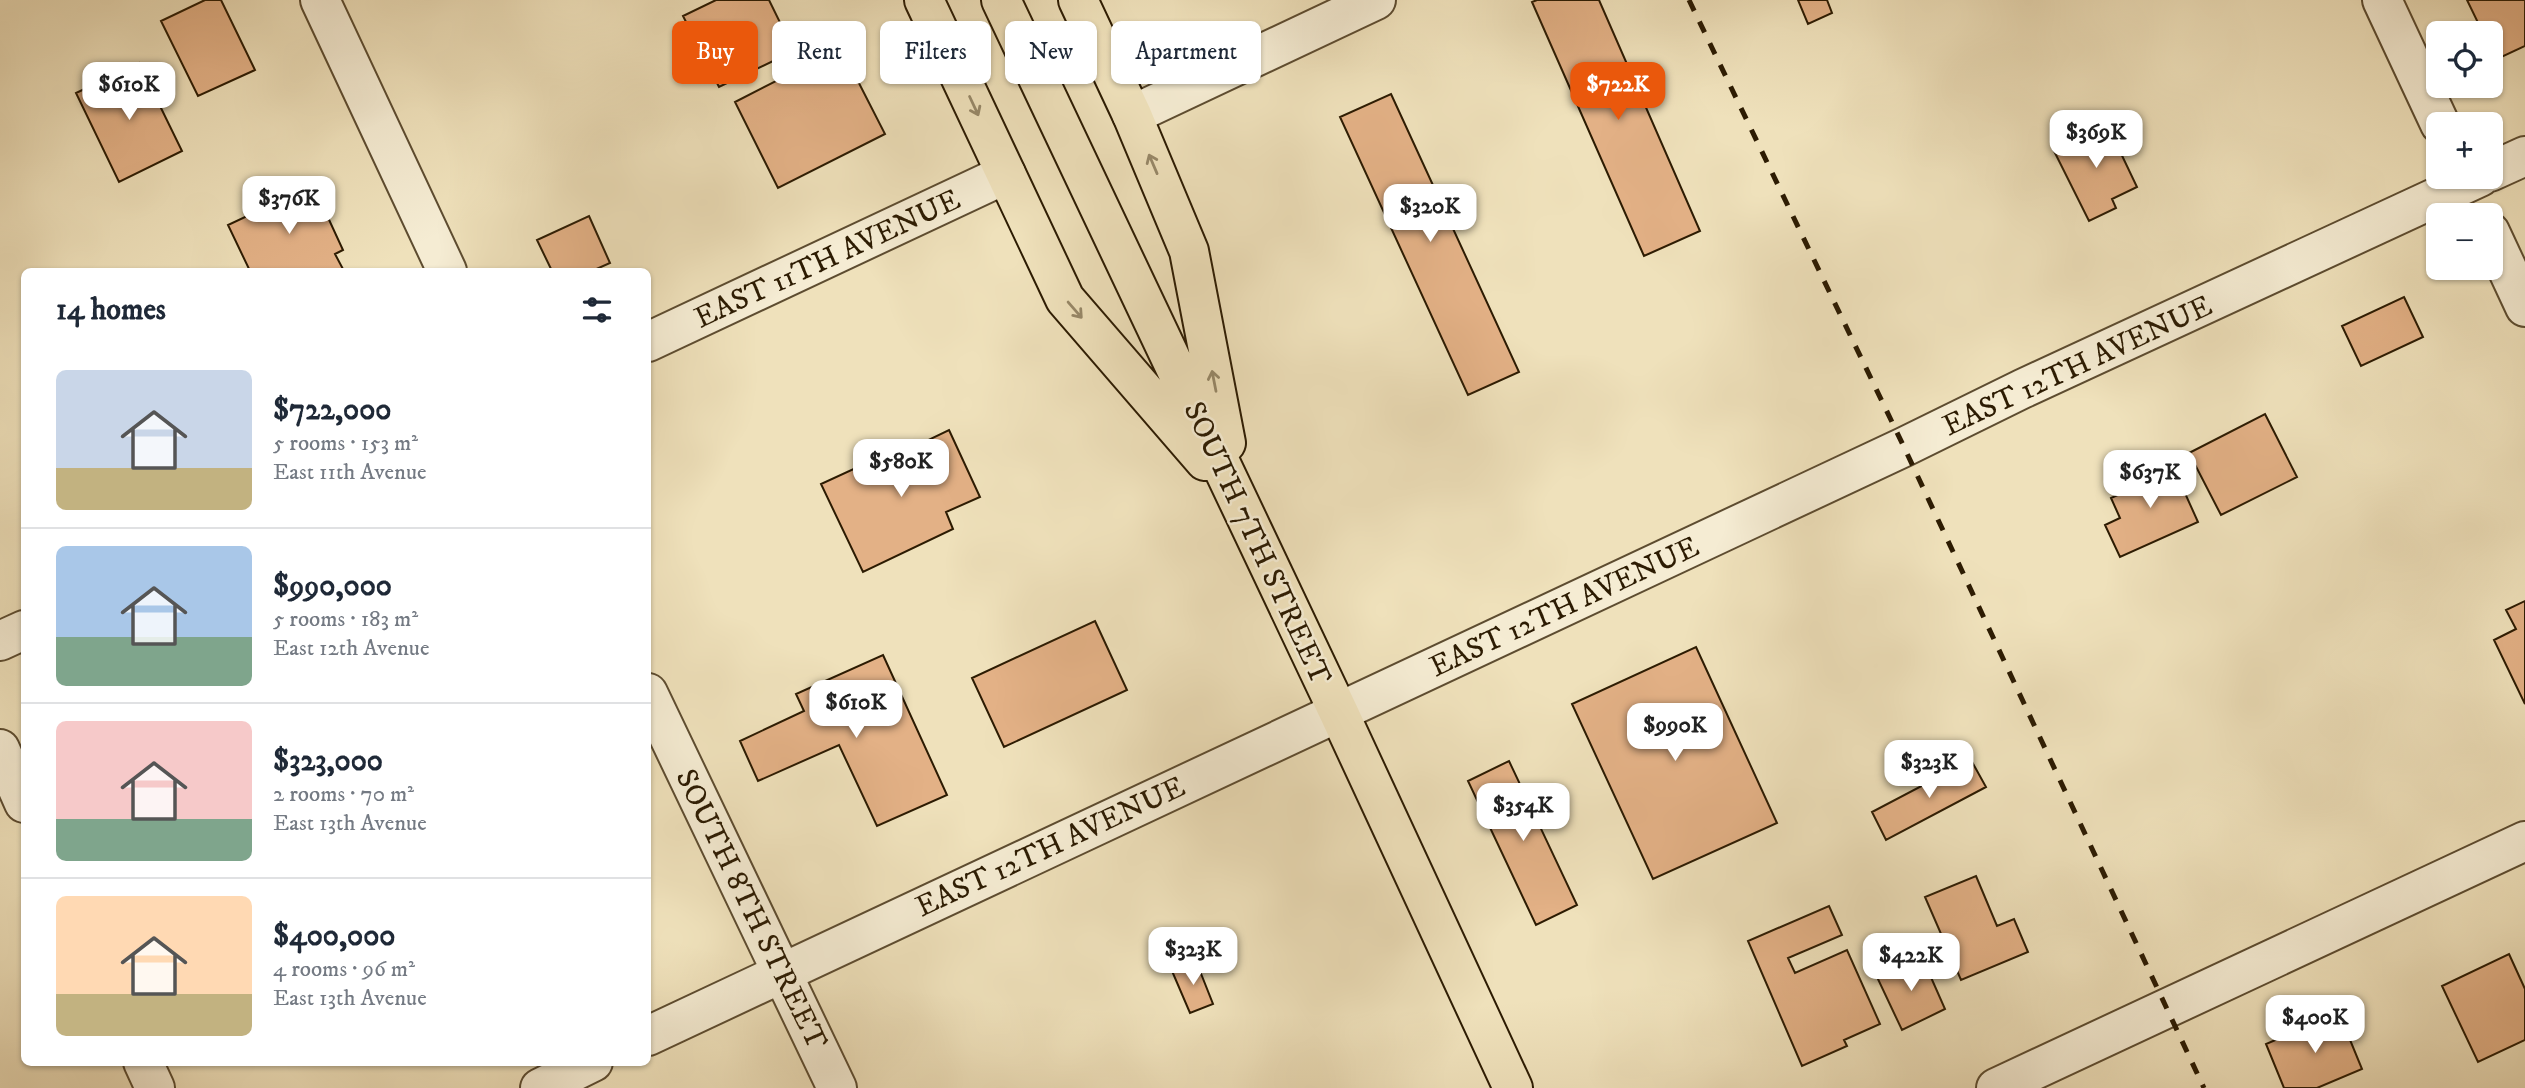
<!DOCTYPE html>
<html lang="en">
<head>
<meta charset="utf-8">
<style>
	:root { --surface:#fff; --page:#f6f6f7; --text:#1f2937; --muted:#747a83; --line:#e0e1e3; --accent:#ea580c }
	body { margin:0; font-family:"IM FELL DW Pica",serif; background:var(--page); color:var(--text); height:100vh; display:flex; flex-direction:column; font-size:26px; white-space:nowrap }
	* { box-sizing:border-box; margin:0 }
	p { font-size:23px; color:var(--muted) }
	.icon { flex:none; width:38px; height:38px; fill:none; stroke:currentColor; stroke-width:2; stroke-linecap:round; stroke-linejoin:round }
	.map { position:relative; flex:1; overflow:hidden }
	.sheet { position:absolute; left:21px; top:268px; width:630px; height:798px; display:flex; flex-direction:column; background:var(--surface); border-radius:10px; box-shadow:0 2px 5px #0004 }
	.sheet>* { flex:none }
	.banner { position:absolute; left:672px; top:21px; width:665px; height:63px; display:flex; gap:14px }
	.tools { position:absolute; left:2426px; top:21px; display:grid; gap:14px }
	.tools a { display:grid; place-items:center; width:77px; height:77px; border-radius:10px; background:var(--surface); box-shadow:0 2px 5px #0004; font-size:35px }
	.price { position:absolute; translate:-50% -60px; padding:0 16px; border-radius:14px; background:#fff; color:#222; font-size:23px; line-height:46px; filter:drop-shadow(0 2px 4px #0008) }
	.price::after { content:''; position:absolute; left:50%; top:42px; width:21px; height:16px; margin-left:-10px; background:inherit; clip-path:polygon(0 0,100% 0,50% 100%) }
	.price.selected { background:var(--accent); color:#fff }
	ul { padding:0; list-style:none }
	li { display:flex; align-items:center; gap:21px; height:175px; padding:0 35px }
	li+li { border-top:2px solid var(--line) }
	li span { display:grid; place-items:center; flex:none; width:196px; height:140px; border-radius:10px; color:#555 }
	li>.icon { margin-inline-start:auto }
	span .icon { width:84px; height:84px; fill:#fffc; stroke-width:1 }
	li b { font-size:30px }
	h2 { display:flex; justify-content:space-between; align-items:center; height:84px; padding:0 35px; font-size:30px }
	.pill { padding:0 24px; border-radius:10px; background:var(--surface); box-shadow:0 2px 5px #0004; font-size:24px; line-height:63px }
	.pill.selected { background:var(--accent); color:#fff }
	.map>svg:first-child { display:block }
	.building { fill:#e3b186; stroke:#2c1b02; stroke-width:2 }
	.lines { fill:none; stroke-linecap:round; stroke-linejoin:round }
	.minor-casing { stroke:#5d4c30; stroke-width:42 }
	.major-casing { stroke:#2c1b02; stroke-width:42 }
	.minor { stroke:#f5ecd3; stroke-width:38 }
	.major { stroke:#efe1bb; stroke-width:38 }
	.rail { stroke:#2c1b02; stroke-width:5; stroke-dasharray:12 12; stroke-linecap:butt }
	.oneway { stroke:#978868 }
	.labels { text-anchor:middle; stroke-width:5; stroke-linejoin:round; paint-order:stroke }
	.street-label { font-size:30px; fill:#2c1b02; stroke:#f5ecd3 }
</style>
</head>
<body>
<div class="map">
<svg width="2525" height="1088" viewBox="0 0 2525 1088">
	<rect width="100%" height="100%" fill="#efe1bb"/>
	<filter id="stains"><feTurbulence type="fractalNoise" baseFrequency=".00286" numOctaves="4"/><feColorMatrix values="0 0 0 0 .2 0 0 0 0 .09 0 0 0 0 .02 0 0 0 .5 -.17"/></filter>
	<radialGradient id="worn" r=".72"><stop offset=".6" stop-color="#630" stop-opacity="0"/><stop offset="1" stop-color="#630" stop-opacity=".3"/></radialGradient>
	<path class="building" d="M 205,0 L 221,0 L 255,70 L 198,96 L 161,21 Z
		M 716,0 L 769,0 L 794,51 L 719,87 L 683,16 Z
		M 1537,0 L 1599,0 L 1700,231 L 1644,256 L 1532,2 Z
		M 1798,0 L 1827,0 L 1832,13 L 1808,24 Z
		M 2467,0 L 2525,0 L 2525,46 L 2495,60 L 2490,49 L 2490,33 L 2483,33 Z
		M 841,48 L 885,134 L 778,188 L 735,102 Z
		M 139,63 L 182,151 L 119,182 L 76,93 Z
		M 1391,94 L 1519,372 L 1468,395 L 1340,117 Z
		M 2106,122 L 2137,187 L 2112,199 L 2116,208 L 2089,221 L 2053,149 Z
		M 313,185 L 343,250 L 335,254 L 344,271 L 250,271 L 228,225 Z
		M 589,216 L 610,263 L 592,271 L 552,271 L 537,240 Z
		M 2404,297 L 2423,337 L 2361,366 L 2342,326 Z
		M 2265,414 L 2297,477 L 2221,515 L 2189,453 Z
		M 949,430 L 980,497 L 946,512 L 953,529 L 863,572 L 821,484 L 910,443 L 912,448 Z
		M 2170,460 L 2198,522 L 2120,557 L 2105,525 L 2120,518 L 2111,498 L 2129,490 L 2125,480 Z
		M 2525,601 L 2525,704 L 2494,640 L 2516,629 L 2506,610 Z
		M 1095,621 L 1127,690 L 1004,747 L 972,678 Z
		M 1696,647 L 1777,823 L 1653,879 L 1572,704 Z
		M 883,655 L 947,795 L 877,826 L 839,745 L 758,781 L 740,741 L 804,711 L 796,694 Z
		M 1971,760 L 1986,787 L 1886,840 L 1872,812 Z
		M 1509,761 L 1577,905 L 1536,925 L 1468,781 Z
		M 1976,876 L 1997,926 L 2014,919 L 2028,952 L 1961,980 L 1925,897 Z
		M 1829,906 L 1842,935 L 1788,958 L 1795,973 L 1847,950 L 1880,1024 L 1844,1040 L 1847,1046 L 1802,1066 L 1748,941 Z
		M 2509,954 L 2525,989 L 2525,1040 L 2478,1062 L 2442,986 Z
		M 1922,957 L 1945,1009 L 1902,1030 L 1877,977 Z
		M 1196,961 L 1213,1004 L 1190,1013 L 1172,971 Z
		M 2339,1013 L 2362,1069 L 2317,1088 L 2284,1088 L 2266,1044 Z"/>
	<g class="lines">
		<defs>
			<path id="minor" d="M 320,0 L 447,271
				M 2382,0 L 2440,124
				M 1132,115 L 1376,0
				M 2490,172 L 2525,156
				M 2490,232 L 2525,307
				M 648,342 L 1006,174
				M 0,641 L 24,630
				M 648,693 L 837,1088
				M 0,749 L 24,803
				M 648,1036 L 1904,447 L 2022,389 L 2480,177
				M 143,1062 L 155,1088
				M 540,1088 L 593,1062
				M 1996,1088 L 2525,841"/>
			<path id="major" d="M 924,0 L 1065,299 L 1205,461
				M 1001,0 L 1338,711 L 1513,1088
				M 1078,0 L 1132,115 L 1189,251 L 1226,443"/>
		</defs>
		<use href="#minor" class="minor-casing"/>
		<use href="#major" class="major-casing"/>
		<use href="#minor" class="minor"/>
		<use href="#major" class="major"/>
		<path class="rail" d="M 1689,0 L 1904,447 L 2204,1088"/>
	</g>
	<defs><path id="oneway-shaft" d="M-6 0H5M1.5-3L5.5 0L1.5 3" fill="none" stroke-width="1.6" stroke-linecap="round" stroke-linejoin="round" transform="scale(1.75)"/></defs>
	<g class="oneway">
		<use href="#oneway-shaft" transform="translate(974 106) rotate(65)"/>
		<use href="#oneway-shaft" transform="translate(1153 164) rotate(-113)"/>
		<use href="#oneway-shaft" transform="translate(1075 310) rotate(49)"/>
		<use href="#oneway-shaft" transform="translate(1214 381) rotate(-101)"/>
	</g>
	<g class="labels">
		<g class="street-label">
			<text transform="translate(827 258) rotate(-25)" y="10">EAST 11TH AVENUE</text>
			<text transform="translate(2077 365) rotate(-25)" y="10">EAST 12TH AVENUE</text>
			<text transform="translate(1258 543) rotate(65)" y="10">SOUTH 7TH STREET</text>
			<text transform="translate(1564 606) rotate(-25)" y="10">EAST 12TH AVENUE</text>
			<text transform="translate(1050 846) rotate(-25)" y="10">EAST 12TH AVENUE</text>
			<text transform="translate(752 909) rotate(64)" y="10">SOUTH 8TH STREET</text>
		</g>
	</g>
	<rect width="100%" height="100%" filter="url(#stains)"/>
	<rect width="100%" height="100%" fill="url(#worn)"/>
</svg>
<div class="tools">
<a><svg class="icon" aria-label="locate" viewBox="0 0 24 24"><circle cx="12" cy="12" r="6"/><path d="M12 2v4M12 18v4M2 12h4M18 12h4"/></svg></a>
<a>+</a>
<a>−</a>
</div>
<b class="price" style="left:129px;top:122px">$610K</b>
<b class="price selected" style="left:1618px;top:122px">$722K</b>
<b class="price" style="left:2096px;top:170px">$369K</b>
<b class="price" style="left:289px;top:236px">$376K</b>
<b class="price" style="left:1430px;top:244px">$320K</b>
<b class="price" style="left:901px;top:499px">$580K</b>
<b class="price" style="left:2150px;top:510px">$637K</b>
<b class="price" style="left:856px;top:740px">$610K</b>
<b class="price" style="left:1675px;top:763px">$990K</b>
<b class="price" style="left:1929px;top:800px">$323K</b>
<b class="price" style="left:1523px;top:843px">$354K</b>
<b class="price" style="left:1193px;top:987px">$323K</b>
<b class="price" style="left:1911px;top:993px">$422K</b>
<b class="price" style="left:2315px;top:1055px">$400K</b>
<div class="banner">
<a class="pill selected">Buy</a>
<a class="pill">Rent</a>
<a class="pill">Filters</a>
<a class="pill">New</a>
<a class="pill">Apartment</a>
</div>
<section class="sheet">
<h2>14 homes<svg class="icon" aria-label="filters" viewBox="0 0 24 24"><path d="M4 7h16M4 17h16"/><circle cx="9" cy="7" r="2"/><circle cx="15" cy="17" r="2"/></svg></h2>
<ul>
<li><span style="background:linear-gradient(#c9d6e8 70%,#c2b280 0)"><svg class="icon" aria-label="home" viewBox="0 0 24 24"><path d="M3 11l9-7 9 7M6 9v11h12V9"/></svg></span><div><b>$722,000</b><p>5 rooms · 153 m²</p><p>East 11th Avenue</p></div></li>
<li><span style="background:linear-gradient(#a9c7e8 65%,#7fa58c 0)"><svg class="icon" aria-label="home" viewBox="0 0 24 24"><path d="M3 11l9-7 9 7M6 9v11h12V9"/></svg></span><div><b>$990,000</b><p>5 rooms · 183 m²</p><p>East 12th Avenue</p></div></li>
<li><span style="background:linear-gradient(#f6c9c9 70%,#7fa58c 0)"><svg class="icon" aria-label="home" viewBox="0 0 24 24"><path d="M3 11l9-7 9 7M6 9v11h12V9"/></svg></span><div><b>$323,000</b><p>2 rooms · 70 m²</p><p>East 13th Avenue</p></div></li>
<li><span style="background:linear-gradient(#ffd9b3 70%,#c2b280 0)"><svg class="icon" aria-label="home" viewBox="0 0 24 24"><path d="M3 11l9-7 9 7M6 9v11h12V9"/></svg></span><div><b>$400,000</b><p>4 rooms · 96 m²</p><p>East 13th Avenue</p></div></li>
</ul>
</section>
</div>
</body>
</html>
